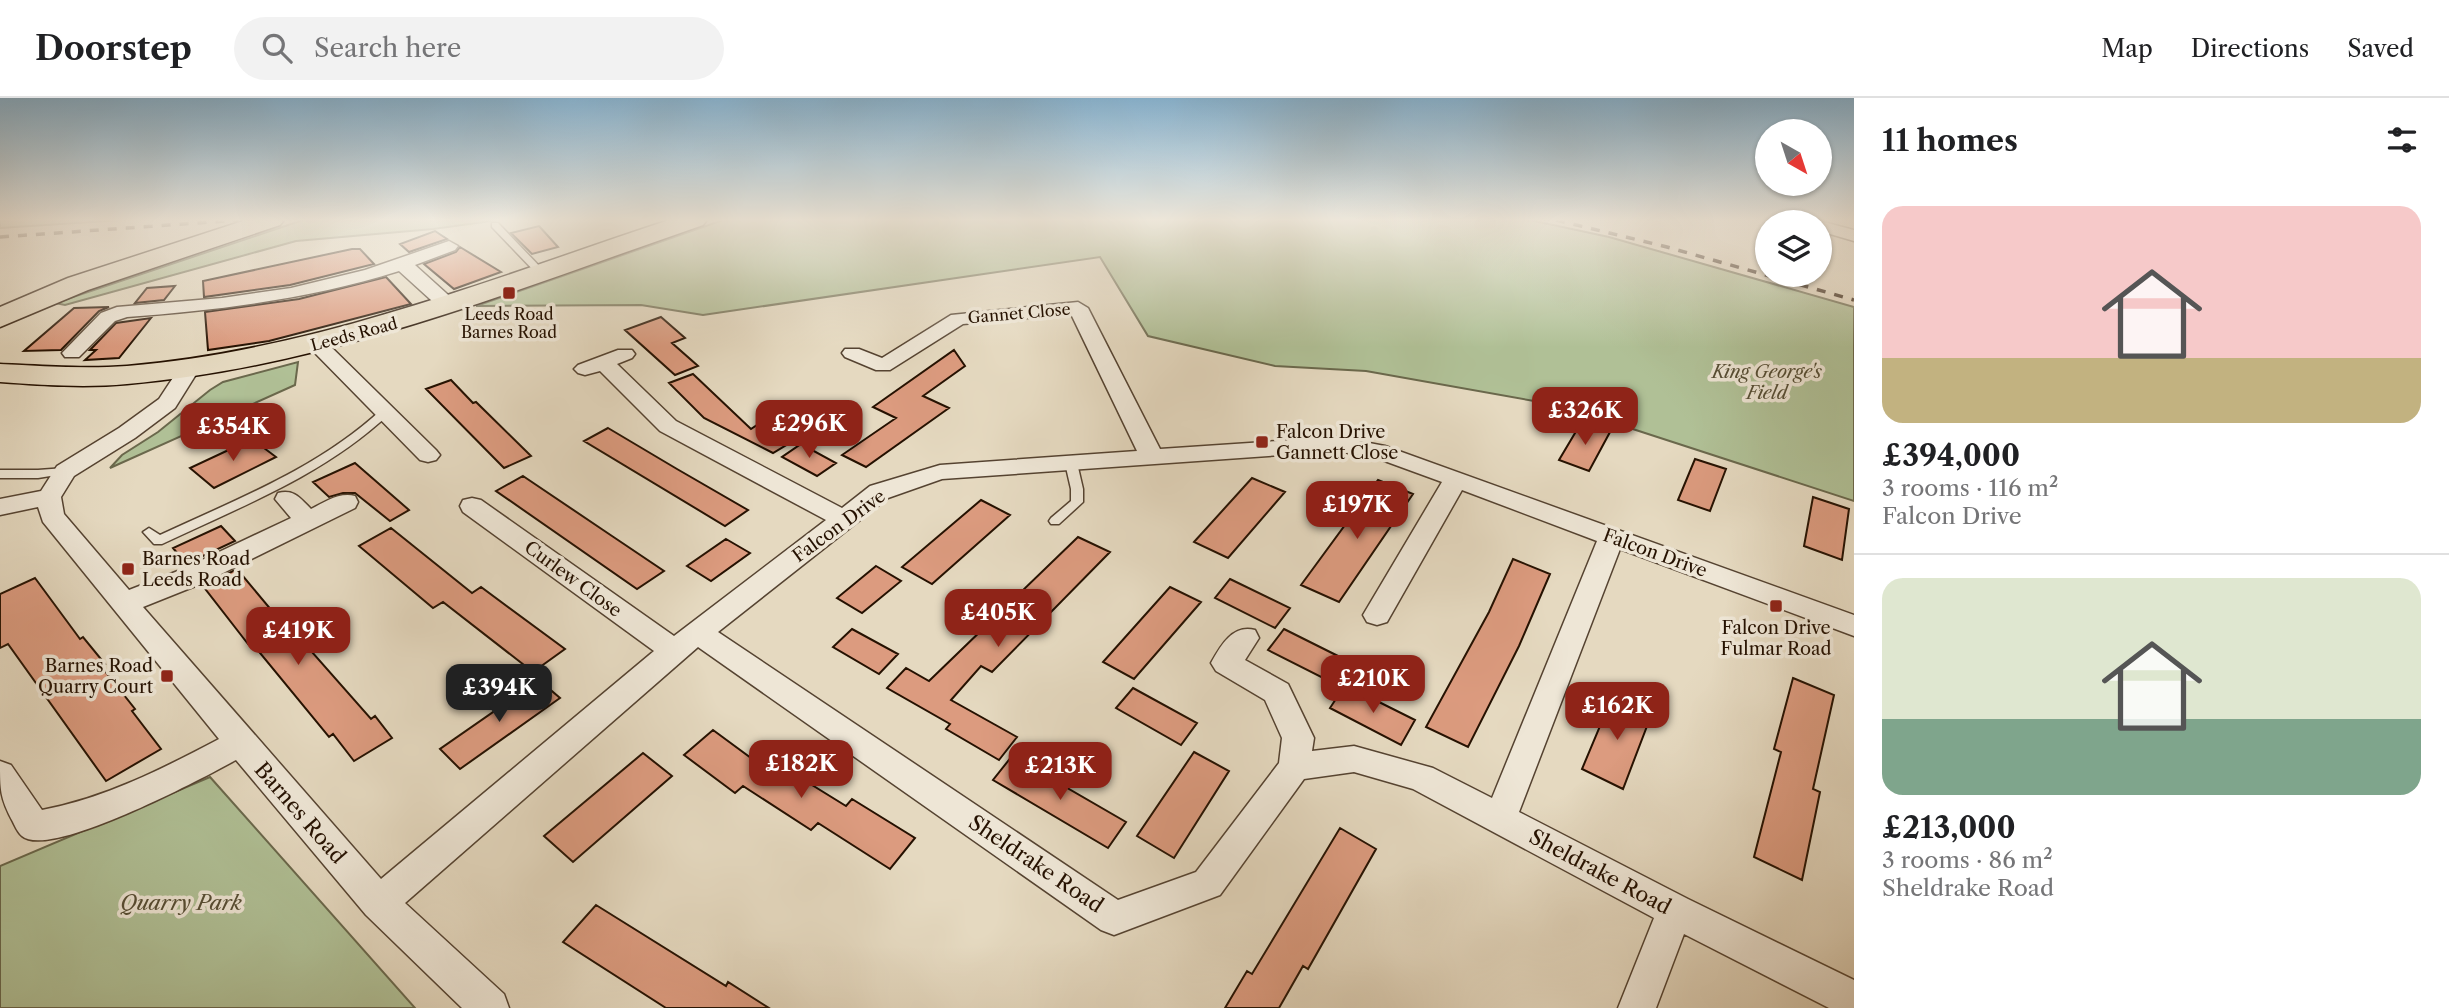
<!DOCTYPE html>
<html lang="en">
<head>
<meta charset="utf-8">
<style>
	:root { --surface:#fff; --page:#f2f2f2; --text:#202124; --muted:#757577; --line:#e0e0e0; --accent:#8f2418 }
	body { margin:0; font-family:"Libre Caslon Text",serif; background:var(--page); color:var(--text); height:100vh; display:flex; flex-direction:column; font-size:26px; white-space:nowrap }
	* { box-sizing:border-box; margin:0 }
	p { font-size:23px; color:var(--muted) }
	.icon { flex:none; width:38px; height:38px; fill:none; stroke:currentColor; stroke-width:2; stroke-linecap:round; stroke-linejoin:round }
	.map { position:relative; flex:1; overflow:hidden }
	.details { display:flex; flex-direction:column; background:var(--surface); width:595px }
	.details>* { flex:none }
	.needle { width:46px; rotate:141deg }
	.fabs { position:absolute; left:1755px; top:21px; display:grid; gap:14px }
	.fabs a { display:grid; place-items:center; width:77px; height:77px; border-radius:50%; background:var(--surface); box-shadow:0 2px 5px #0004; font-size:35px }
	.price { position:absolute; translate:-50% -60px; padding:0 16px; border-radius:14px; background:var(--accent); color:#fff; font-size:23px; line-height:46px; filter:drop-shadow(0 2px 4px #0008) }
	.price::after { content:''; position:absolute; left:50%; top:42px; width:21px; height:16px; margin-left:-10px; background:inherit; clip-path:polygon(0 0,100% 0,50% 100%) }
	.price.selected { background:#222; color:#fff }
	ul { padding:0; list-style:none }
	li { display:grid; align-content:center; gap:14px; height:371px; padding:0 28px }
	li+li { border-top:2px solid var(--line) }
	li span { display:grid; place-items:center; height:217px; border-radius:21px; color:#555 }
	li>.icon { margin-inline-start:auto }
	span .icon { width:126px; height:126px; fill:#fffc; stroke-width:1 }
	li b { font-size:30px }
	h2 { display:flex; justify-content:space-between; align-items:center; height:84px; padding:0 28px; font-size:30px }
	header { display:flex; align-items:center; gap:42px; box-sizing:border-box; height:98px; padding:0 35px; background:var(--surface); border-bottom:2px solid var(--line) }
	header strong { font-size:33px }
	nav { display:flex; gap:38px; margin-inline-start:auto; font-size:24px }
	.search { width:490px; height:63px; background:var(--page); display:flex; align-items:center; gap:18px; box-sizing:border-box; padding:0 24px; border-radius:38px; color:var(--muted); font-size:26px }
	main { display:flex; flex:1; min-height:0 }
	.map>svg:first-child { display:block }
	.green { fill:#b0c096; stroke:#6a684c; stroke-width:2 }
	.building { fill:#dc9b7f; stroke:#251101; stroke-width:2 }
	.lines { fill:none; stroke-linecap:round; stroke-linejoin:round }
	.service-casing { stroke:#554331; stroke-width:3 }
	.minor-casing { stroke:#554331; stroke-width:3 }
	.primary-casing { stroke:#251101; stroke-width:3 }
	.service { fill:#eee6d6; fill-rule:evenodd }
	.minor { fill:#eee6d6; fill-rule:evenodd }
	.primary { fill:#e5d9c0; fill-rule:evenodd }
	.rail { stroke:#251101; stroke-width:3.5; stroke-dasharray:9 9; stroke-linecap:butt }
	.poi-dot { fill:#8f2418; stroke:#eee6d6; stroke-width:2.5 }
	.labels { text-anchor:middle; stroke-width:7; stroke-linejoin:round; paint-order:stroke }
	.far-street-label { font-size:16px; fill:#251101; stroke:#eee6d6 }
	.far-poi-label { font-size:16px; fill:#251101; stroke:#eee6d6 }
	.park-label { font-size:18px; font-style:italic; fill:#564e35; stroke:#eee6d6 }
	.poi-label { font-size:18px; fill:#251101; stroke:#eee6d6; text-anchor:start }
	.street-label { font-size:18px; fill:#251101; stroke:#eee6d6 }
	.near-street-label { font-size:21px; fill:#251101; stroke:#eee6d6 }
	.near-park-label { font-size:21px; font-style:italic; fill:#564e35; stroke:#eee6d6 }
</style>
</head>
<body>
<header>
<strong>Doorstep</strong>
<div class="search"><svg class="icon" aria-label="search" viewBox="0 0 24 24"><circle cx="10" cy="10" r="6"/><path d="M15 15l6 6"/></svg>Search here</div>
<nav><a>Map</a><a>Directions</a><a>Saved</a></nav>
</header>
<main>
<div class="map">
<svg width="1854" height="910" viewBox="0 0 1854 910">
	<rect width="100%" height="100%" fill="#e5d9c0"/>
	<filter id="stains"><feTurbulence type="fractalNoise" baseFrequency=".00286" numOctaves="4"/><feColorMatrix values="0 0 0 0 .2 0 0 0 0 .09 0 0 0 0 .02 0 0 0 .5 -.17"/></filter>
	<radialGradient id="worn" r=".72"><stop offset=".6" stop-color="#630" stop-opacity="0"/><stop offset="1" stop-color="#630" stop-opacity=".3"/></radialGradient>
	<path class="green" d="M 0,122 L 121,122 L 0,130 Z
		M 303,122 L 498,122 L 433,131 L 296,143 L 65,207 L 55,205 Z
		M 723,122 L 1530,122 L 1609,139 L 1854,209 L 1854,403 L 1562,308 L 1366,273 L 1275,268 L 1148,238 L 1100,159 L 703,217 L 641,207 L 476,208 Z
		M 298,264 L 295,287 L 110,370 L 122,357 L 158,334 L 210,292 L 223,284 Z
		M 210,679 L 415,910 L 0,910 L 0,768 Z"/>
	<path class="building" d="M 539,128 L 558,149 L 532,156 L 511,135 Z
		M 435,133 L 447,141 L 409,154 L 400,146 Z
		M 460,149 L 501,174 L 454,191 L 424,166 L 456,154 Z
		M 352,151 L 360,151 L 374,166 L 290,187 L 204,199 L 203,183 Z
		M 386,179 L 411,206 L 269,243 L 208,252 L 205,214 L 299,201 Z
		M 175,188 L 164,202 L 135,205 L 147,190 Z
		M 109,209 L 99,213 L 61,252 L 24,253 L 74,210 Z
		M 661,219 L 685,240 L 672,245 L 698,268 L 675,277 L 625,232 Z
		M 151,220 L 119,260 L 85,262 L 96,252 L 90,252 L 116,225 Z
		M 954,252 L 965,268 L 923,298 L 949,310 L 866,369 L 842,357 L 896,320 L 873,309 Z
		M 693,276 L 751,331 L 760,325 L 793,343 L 773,355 L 704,320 L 669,285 Z
		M 451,282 L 473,305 L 476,304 L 531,358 L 504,370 L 426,291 Z
		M 1581,325 L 1610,334 L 1589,373 L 1559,362 Z
		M 608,330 L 677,371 L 748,412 L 725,428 L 584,343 Z
		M 252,341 L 276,359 L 214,390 L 190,370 Z
		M 801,346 L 836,365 L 817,378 L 782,359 Z
		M 1695,361 L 1726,371 L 1710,413 L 1678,402 Z
		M 355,365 L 409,412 L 390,423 L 355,395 L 343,395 L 329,399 L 313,384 Z
		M 523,378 L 612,438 L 664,473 L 637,491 L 496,393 Z
		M 1252,380 L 1285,394 L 1228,460 L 1194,444 Z
		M 1378,382 L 1413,396 L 1339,504 L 1301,487 Z
		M 1813,399 L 1849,411 L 1842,462 L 1804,448 Z
		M 981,402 L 1010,417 L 932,486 L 902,469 Z
		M 221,428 L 235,443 L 186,466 L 173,450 Z
		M 391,430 L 472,495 L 481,489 L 565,551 L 533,574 L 443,504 L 433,510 L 359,448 Z
		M 1078,439 L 1110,454 L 992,574 L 981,568 L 951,602 L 1017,639 L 999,662 L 946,631 L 950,626 L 887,590 L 906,570 L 929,583 Z
		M 726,441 L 750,455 L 711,483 L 687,468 Z
		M 1513,461 L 1550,476 L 1519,548 L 1468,649 L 1426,629 L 1489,514 Z
		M 876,468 L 901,483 L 862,515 L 837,500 Z
		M 237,471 L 287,531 L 290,529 L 371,621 L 375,618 L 392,640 L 354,663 L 333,636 L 329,639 L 251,544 L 248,546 L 203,488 Z
		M 35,480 L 80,541 L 83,539 L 105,566 L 101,568 L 135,611 L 132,613 L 161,651 L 106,683 L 8,546 L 0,550 L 0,496 Z
		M 1230,481 L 1290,510 L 1275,530 L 1215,500 Z
		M 1170,489 L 1201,504 L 1134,581 L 1103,564 Z
		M 852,531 L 898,556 L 879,576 L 833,549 Z
		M 1284,531 L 1348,563 L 1333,585 L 1268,552 Z
		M 1793,580 L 1834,597 L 1813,691 L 1820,694 L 1802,782 L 1754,759 L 1781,654 L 1774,651 Z
		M 539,582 L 560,600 L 460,671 L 440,651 Z
		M 1345,587 L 1415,622 L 1401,647 L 1330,610 Z
		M 1133,590 L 1197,625 L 1181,647 L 1116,610 Z
		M 1613,597 L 1652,615 L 1623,691 L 1582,671 Z
		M 713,632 L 770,674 L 778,666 L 846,708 L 852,701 L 915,740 L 890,771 L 818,725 L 811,732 L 743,688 L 735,695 L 684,657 Z
		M 1194,654 L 1229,673 L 1174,760 L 1137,738 Z
		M 643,655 L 672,678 L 573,764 L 544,738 Z
		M 1012,658 L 1126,724 L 1108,750 L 993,682 Z
		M 1340,730 L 1376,751 L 1308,871 L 1303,868 L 1279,910 L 1225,910 L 1247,873 L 1252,876 Z
		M 596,807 L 726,888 L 728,884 L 769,910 L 666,910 L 563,844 Z"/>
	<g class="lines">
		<defs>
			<path id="service" d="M 492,125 L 498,125 L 544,173 L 544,177 L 538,177 L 492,129 Z
				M 385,311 L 390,314 L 389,316 C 324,377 242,408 162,446 L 154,446 L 143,434 L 149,430 L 160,437 C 237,401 317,371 381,312 Z
				M 1071,362 L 1077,365 L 1083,391 L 1083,404 L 1059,426 L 1051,426 L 1049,423 L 1051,420 L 1071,403 L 1071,391 L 1065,365 Z
				M 65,370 L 71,373 L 69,375 L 38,380 L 0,380 L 0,372 L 38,372 Z"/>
			<path id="minor" d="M 1820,123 L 1854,132 L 1854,143 L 1820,133 L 1820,124 L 1814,124 Z
				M 449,143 L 458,148 L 455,152 L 415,167 L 456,204 L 459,208 L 456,212 L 442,212 L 399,173 C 310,201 220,212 127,219 L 115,223 L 79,259 L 65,259 L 62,255 L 101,215 L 117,209 L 222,200 L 291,190 L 365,172 Z
				M 1078,204 L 1088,210 L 1160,351 L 1338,339 L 1385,348 L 1854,517 L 1854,538 L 1620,451 L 1519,714 L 1688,801 L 1854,882 L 1854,910 L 1829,910 L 1684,836 L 1656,910 L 1618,910 L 1654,820 L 1413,691 L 1354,674 L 1304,681 L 1220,797 L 1114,837 L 1101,832 L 698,549 L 405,805 L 504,896 L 509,910 L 462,910 L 366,817 L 236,662 C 205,679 50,762 22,738 C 18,735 15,728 13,724 C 0,700 0,692 0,663 L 11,667 L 42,712 C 106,700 162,671 219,641 L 43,424 L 38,409 L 0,417 L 0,401 L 41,393 L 57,368 L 119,330 L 159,301 L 182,266 L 196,266 L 200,270 L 175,310 L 135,340 L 74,378 L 61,399 L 64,416 L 129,492 L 183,471 L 291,420 L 275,401 L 278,395 C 294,391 300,400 311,411 C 325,404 339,394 355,398 L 358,404 L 355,410 L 203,485 L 143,509 L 381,781 L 654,553 L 463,414 L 460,408 L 463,402 L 472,400 L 481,402 L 674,538 L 826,422 L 660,333 L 600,273 L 585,277 L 578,275 L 574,271 L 578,267 L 618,252 L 632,252 L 635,256 L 632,260 L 617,266 L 676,323 L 842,410 L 870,388 L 940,367 L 1137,353 L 1071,216 L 963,226 L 890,272 L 876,272 L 845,259 L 842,255 L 845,251 L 859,251 L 882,260 L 951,217 ZM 1338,353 L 1379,361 L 1442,384 L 1363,517 L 1367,524 L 1377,527 L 1387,524 L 1462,392 L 1597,443 L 1492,700 L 1433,670 L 1354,648 L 1312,653 L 1314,640 L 1288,586 L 1245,562 L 1259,540 L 1255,532 C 1233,526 1221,547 1211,565 L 1216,573 L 1265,602 L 1282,640 L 1279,665 L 1196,774 L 1118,802 L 718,534 L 888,400 L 942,381 Z
				M 317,240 L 324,242 L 436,352 L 440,357 L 436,362 L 428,364 L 420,362 L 310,250 L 307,246 L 310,242 Z"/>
			<path id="primary" d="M 246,122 L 284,122 L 280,127 L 88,192 L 0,229 L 0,209 L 68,180 Z
				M 669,122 L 707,122 L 703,127 C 514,192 327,269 127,286 C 85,290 42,287 0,284 L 0,266 C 42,268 85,271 127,268 C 316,252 491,181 669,122 Z"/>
		</defs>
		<use href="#service" class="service-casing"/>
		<use href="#minor" class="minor-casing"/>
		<use href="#primary" class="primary-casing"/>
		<use href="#service" class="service"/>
		<use href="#minor" class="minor"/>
		<use href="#primary" class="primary"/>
		<path class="rail" d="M 1556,122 L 1667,149 L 1854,202
			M 0,139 L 239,122"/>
	</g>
	<linearGradient id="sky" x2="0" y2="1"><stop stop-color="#88b6d5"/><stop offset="0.49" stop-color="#f3eee3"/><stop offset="1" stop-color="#f3eee3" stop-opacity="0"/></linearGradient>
	<rect width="1854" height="249" fill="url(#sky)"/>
	<g class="poi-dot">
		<rect x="502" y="188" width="14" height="14" rx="3.5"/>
		<rect x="1255" y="337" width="14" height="14" rx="3.5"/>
		<rect x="121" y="464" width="14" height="14" rx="3.5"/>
		<rect x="1769" y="501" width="14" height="14" rx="3.5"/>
		<rect x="160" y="571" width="14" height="14" rx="3.5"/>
	</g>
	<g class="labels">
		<g class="far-street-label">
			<text transform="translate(1019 215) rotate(-5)" y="6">Gannet Close</text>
			<text transform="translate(354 236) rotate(-15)" y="6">Leeds Road</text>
		</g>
		<g class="far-poi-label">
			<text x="509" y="222">Leeds Road<tspan x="509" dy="18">Barnes Road</tspan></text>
		</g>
		<g class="park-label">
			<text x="1767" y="280">King George's<tspan x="1767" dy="21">Field</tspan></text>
		</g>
		<g class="poi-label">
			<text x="1276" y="340">Falcon Drive<tspan x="1276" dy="21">Gannett Close</tspan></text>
			<text x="142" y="467">Barnes Road<tspan x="142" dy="21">Leeds Road</tspan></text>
			<text x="1776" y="536" text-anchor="middle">Falcon Drive<tspan x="1776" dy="21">Fulmar Road</tspan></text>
			<text x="153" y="574" text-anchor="end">Barnes Road<tspan x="153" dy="21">Quarry Court</tspan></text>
		</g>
		<g class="street-label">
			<text transform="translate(839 428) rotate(-36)" y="6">Falcon Drive</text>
			<text transform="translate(1655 455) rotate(20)" y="6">Falcon Drive</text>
			<text transform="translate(573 481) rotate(36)" y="6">Curlew Close</text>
		</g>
		<g class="near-street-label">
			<text transform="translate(300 715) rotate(49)" y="7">Barnes Road</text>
			<text transform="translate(1036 766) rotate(34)" y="7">Sheldrake Road</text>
			<text transform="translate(1600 774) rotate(28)" y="7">Sheldrake Road</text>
		</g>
		<g class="near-park-label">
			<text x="181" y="812">Quarry Park</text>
		</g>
	</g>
	<rect width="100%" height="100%" filter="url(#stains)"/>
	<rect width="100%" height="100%" fill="url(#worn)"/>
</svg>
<div class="fabs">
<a><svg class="needle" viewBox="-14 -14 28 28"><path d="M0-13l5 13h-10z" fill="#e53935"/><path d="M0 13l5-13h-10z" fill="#757577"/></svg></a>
<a><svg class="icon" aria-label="layers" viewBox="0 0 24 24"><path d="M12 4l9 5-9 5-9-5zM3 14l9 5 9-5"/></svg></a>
</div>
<b class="price" style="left:1585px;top:349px">£326K</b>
<b class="price" style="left:809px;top:362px">£296K</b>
<b class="price" style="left:233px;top:365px">£354K</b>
<b class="price" style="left:1357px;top:443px">£197K</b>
<b class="price" style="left:998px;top:551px">£405K</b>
<b class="price" style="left:298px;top:569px">£419K</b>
<b class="price" style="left:1373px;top:617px">£210K</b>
<b class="price selected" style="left:499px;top:626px">£394K</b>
<b class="price" style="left:1617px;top:644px">£162K</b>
<b class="price" style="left:801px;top:702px">£182K</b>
<b class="price" style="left:1060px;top:704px">£213K</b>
</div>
<section class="details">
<h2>11 homes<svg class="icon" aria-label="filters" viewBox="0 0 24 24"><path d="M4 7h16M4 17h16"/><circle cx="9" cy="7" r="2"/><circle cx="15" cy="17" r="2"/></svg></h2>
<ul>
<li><span style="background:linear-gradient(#f6c9c9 70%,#c2b280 0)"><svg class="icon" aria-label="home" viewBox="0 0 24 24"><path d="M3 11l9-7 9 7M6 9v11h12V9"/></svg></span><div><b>£394,000</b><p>3 rooms · 116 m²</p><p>Falcon Drive</p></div></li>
<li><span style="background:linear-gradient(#dfe7d0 65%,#7fa58c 0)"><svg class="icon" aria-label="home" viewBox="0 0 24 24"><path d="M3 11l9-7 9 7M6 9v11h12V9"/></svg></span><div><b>£213,000</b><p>3 rooms · 86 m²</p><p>Sheldrake Road</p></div></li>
</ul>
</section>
</main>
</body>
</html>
